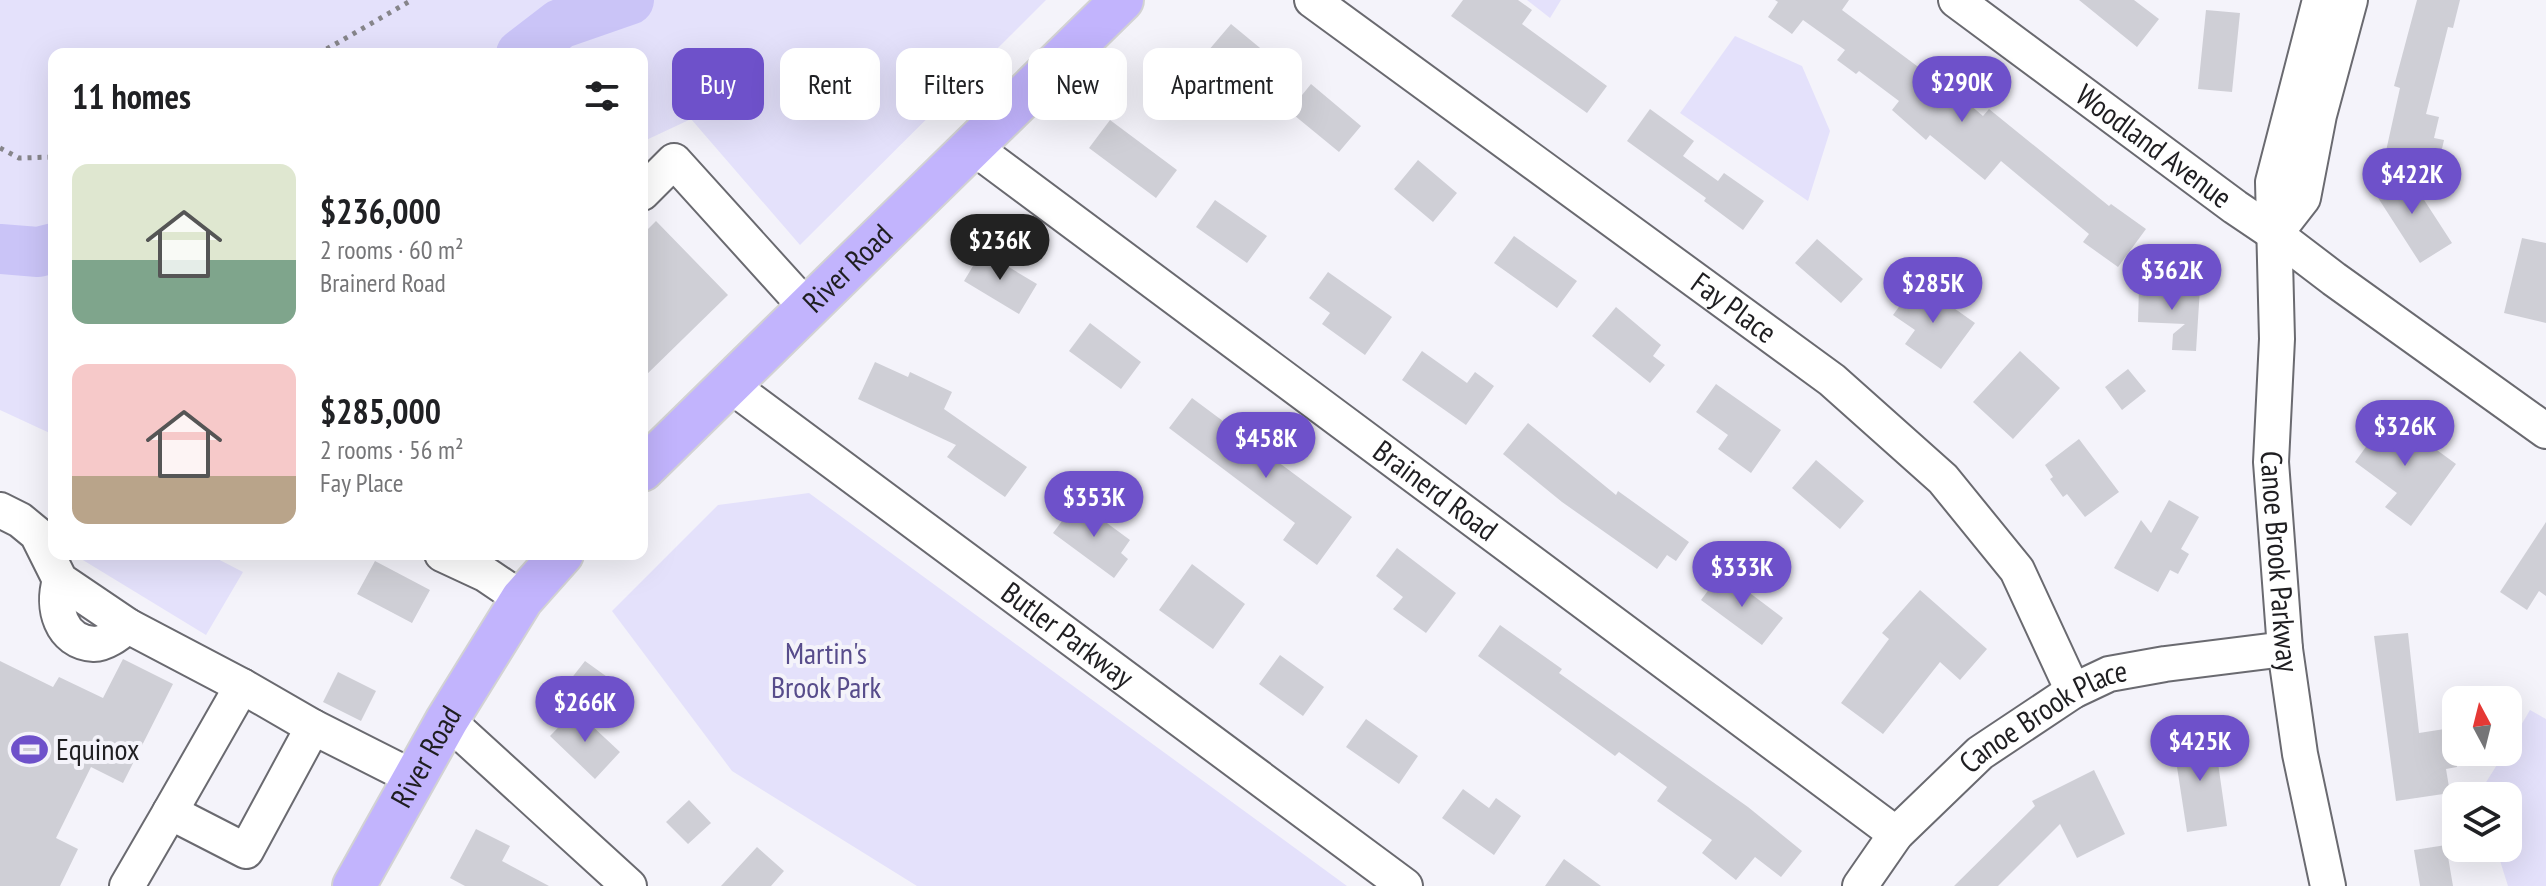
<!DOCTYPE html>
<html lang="en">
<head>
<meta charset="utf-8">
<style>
	:root { --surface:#fff; --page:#f2f2f2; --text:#202124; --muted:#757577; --accent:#6e51ca }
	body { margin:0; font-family:"PT Sans Narrow",sans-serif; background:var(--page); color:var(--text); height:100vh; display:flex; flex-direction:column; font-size:30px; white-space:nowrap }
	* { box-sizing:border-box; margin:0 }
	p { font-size:26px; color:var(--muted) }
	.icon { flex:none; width:44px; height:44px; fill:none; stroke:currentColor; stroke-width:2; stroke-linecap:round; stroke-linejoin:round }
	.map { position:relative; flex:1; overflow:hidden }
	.side { position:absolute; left:48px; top:48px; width:600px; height:512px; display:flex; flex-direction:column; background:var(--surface); border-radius:16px; box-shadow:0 8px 32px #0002 }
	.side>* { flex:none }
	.banner { position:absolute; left:672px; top:48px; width:760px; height:72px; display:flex; gap:16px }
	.needle { width:52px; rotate:353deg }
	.buttons { position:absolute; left:2442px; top:686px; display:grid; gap:16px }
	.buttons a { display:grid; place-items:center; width:80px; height:80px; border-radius:16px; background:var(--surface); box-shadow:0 8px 32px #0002; font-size:40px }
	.price { position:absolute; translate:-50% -68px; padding:0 18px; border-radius:28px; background:var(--accent); color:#fff; font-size:26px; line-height:52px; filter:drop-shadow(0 2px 4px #0008) }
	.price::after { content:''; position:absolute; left:50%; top:48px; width:24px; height:18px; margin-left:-12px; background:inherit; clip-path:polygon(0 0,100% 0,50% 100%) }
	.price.on { background:#222; color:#fff }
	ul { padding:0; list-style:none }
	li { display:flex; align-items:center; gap:24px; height:200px; padding:0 24px }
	li span { display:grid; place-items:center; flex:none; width:224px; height:160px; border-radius:16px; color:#555 }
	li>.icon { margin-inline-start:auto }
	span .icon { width:96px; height:96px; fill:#fffc; stroke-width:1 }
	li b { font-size:34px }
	h2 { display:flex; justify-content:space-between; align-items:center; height:96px; padding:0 24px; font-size:34px }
	.tag { padding:0 28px; border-radius:16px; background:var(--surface); box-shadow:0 8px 32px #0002; font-size:28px; line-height:72px }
	.tag.on { background:var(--accent); color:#fff }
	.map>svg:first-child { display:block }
	.green { fill:#e4e1fb }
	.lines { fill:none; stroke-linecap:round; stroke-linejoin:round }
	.river { stroke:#cac4f7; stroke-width:50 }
	.building { fill:#cfcfd6 }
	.minor-casing { stroke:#6a6a70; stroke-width:38 }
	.major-casing { stroke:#d2d2d3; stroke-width:46 }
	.path { stroke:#86858a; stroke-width:5; stroke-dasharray:4 6; stroke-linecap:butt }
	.minor { stroke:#fff; stroke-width:34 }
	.major { stroke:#c2b4fd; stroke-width:42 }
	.labels { text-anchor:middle; stroke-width:8; stroke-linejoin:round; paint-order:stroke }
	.street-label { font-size:30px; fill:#1f1e21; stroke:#f4f3fa }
	.park-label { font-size:30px; fill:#574c8b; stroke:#f4f3fa }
	.poi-label { font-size:30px; fill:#1f1e21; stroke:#f4f3fa; text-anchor:start }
</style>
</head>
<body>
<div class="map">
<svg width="2546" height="886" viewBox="0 0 2546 886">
	<rect width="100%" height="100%" fill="#f4f3fa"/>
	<path class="green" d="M 0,0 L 1046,0 L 800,245 L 691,119 L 642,142 L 642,54 L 54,54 L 54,435 L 0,410 Z
		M 1527,0 L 1561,0 L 1550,18 Z
		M 1735,36 L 1802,66 L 1830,131 L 1808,201 L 1680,113 Z
		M 809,493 L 1347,886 L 917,886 L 732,771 L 612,611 L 718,505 Z
		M 73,554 L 208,554 L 243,572 L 206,635 Z
		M 2530,710 L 2546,719 L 2546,886 L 2508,886 L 2496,848 L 2508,848 L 2508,796 L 2478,795 L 2505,752 L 2508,752 L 2508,747 Z"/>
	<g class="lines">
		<path class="river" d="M 521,54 L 560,24 L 629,0
			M 0,249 L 38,252 L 54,248"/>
	</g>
	<path class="building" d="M 1463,0 L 1518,0 L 1532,10 L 1522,24 L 1607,86 L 1587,113 L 1451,16 Z
		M 1775,0 L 1849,0 L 1842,10 L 1925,72 L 1928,69 L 1983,116 L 1989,109 L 2109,206 L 2111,204 L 2146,229 L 2118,267 L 2083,242 L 2089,234 L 2001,161 L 1985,180 L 1930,135 L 1926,140 L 1892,110 L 1899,101 L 1859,71 L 1856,74 L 1837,60 L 1845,50 L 1803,20 L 1792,34 L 1768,17 L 1778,2 Z
		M 2079,0 L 2134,0 L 2159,19 L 2137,47 Z
		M 2417,0 L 2460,0 L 2453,28 L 2448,27 L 2426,114 L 2439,117 L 2434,138 L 2444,140 L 2439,162 L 2386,151 L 2400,88 L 2394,86 Z
		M 2206,10 L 2240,13 L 2232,92 L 2198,89 Z
		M 1231,24 L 1271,57 L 1248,85 L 1208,51 Z
		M 1311,84 L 1361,126 L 1339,152 L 1289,111 Z
		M 1650,109 L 1694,141 L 1683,156 L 1718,181 L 1724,173 L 1764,201 L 1743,230 L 1704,201 L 1706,198 L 1627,141 Z
		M 1110,120 L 1177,170 L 1156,198 L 1089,148 Z
		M 1418,160 L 1457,193 L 1433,222 L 1394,189 Z
		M 2404,169 L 2452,243 L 2420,263 L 2373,190 Z
		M 1215,200 L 1267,236 L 1247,263 L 1196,227 Z
		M 656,221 L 728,295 L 642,379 L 642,235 Z
		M 1514,236 L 1577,281 L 1557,308 L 1494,263 Z
		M 2522,238 L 2546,243 L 2546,323 L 2504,313 Z
		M 1817,239 L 1863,279 L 1841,303 L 1795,263 Z
		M 982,251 L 1037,284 L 1019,314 L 964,281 Z
		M 1328,272 L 1392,317 L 1365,355 L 1322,324 L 1330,313 L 1309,298 Z
		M 1917,282 L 1975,323 L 1941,369 L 1905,344 L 1915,330 L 1893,315 Z
		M 2139,286 L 2200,288 L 2196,351 L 2172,350 L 2173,334 L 2185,324 L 2138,322 Z
		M 1616,307 L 1661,345 L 1653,356 L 1665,365 L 1650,383 L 1592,336 Z
		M 1090,323 L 1141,362 L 1121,389 L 1069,351 Z
		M 1422,351 L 1467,383 L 1475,372 L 1494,386 L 1466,425 L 1402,380 Z
		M 2020,351 L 2060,388 L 2013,439 L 1973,402 Z
		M 875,362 L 908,377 L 910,372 L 952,392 L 944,409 L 1027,467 L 1005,497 L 947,457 L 956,445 L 858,399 Z
		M 2128,369 L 2146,391 L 2122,410 L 2105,387 Z
		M 1716,384 L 1781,430 L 1751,473 L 1718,449 L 1728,435 L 1696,412 Z
		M 1192,398 L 1352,517 L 1317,565 L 1283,540 L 1295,523 L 1169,428 Z
		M 2389,415 L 2456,464 L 2411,526 L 2385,507 L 2397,493 L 2355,462 Z
		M 1528,423 L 1616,495 L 1618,491 L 1689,542 L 1676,561 L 1667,555 L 1657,569 L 1562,502 L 1503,454 Z
		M 2079,439 L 2119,492 L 2085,517 L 2067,494 L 2063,497 L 2050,479 L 2053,477 L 2045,465 Z
		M 1816,460 L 1864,501 L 1840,529 L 1792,488 Z
		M 2169,500 L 2199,517 L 2181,549 L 2189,554 L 2178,574 L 2170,570 L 2158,592 L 2114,568 L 2141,520 L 2151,533 Z
		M 1077,501 L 1130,540 L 1121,553 L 1128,559 L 1114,578 L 1053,533 Z
		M 2546,522 L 2546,596 L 2539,591 L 2527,610 L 2500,592 Z
		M 1397,548 L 1456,593 L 1426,633 L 1393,609 L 1403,597 L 1376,576 Z
		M 375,561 L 430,590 L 412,623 L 357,594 Z
		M 1192,564 L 1245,604 L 1213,649 L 1159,610 Z
		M 1722,572 L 1783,618 L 1762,645 L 1701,600 Z
		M 1920,590 L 1987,649 L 1960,680 L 1940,662 L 1883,734 L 1841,703 L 1889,639 L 1882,633 Z
		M 1500,625 L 1562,669 L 1559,673 L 1748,807 L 1802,851 L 1781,877 L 1755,857 L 1736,880 L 1702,853 L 1712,840 L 1657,801 L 1667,787 L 1619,752 L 1615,756 L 1478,656 Z
		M 2408,633 L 2419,733 L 2451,728 L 2457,767 L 2446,769 L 2450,793 L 2396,801 L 2374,636 Z
		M 1280,655 L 1324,687 L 1303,716 L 1259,684 Z
		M 123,659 L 173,684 L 123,783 L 91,767 L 56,838 L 78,849 L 60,886 L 0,886 L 0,661 L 53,687 L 59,677 L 103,698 Z
		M 585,661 L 610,679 L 589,708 L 563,689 Z
		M 338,672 L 376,691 L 361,721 L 323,702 Z
		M 575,710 L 620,752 L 595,779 L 550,736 Z
		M 1366,719 L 1418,756 L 1399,784 L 1346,747 Z
		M 2214,735 L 2227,826 L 2187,832 L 2173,741 Z
		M 2094,770 L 2125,834 L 2077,858 L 2060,824 L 1998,886 L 1954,886 L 2035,806 L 2032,801 Z
		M 1463,789 L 1489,808 L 1496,798 L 1521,816 L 1494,855 L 1442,818 Z
		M 689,800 L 711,823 L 688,844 L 666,822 Z
		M 476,829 L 510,846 L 502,861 L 549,886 L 465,886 L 450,878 Z
		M 2446,845 L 2453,886 L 2420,886 L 2414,850 Z
		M 757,847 L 784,871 L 771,886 L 721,886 Z
		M 1564,859 L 1601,886 L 1545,886 Z"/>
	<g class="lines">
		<defs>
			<g id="minor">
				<path id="s1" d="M 1312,0 L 1832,380 L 1943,479 L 2017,570 L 2073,691"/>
				<path id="s2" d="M 1956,0 L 2235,207 L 2275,234 L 2334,279 L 2546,431"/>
				<path id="s3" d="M 2320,0 L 2273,182 L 2277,339 L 2271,462 L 2285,649 L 2300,754 L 2328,886"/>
				<path id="s4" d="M 973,147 L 1896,834"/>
				<path d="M 642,193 L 674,161 L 808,309"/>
				<path d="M 2275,234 L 2303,198 L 2319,115 L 2350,0"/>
				<path id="s5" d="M 730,385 L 1405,886"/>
				<path d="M 0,510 L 20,520 L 37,534 L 60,580 L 128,626 L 242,686 L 313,727 L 246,851 L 170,812 L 127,886"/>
				<path d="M 442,554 L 485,574 L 522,599"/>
				<path d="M 60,580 C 52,607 60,642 94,644 C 106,644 119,633 128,626"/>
				<path d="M 447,720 L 629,886"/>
				<path d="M 313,727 L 414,778"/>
				<path d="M 170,812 L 242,686"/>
				<path id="s6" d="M 1860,886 L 1896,834 L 1980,753 L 2073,691 L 2109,674 L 2165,664 L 2285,649"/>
			</g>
			<g id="major">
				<path id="s7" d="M 642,470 L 1122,0"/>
				<path id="s8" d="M 354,886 L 447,720 L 522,599 L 562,554"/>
			</g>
		</defs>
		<use href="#minor" class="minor-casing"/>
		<use href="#major" class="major-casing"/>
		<path class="path" d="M 318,54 L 412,0
			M 0,148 L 19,158 L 54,157"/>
		<use href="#minor" class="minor"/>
		<use href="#major" class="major"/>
	</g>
	<defs>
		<symbol id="stadium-bare" viewBox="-9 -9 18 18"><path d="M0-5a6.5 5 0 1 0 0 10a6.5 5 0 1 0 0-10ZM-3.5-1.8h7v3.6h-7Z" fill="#6e51ca" stroke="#f4f3fa" stroke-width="2.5" paint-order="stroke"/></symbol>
	</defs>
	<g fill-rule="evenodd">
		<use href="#stadium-bare" x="4" y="724" width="51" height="51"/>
	</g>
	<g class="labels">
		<g class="street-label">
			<text dy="10" stroke="none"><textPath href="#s2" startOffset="246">Woodland Avenue</textPath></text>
			<text dy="10" stroke="none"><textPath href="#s7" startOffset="288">River Road</textPath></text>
			<text dy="10" stroke="none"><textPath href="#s1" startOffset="522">Fay Place</textPath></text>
			<text dy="10" stroke="none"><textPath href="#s4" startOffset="576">Brainerd Road</textPath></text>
			<text dy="10" stroke="none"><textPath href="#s3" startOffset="568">Canoe Brook Parkway</textPath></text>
			<text dy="10" stroke="none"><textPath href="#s5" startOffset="420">Butler Parkway</textPath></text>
			<text dy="10" stroke="none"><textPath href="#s6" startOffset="254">Canoe Brook Place</textPath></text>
			<text dy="10" stroke="none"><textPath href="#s8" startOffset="148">River Road</textPath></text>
		</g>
		<g class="park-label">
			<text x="826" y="664">Martin's<tspan x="826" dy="34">Brook Park</tspan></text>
		</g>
		<g class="poi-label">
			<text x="56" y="760">Equinox</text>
		</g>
	</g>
</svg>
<div class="buttons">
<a><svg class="needle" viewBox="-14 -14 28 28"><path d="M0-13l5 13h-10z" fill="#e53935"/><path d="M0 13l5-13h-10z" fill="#757577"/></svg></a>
<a><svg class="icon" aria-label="layers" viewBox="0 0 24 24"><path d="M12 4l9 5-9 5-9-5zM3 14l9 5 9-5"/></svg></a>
</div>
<b class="price" style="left:1962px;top:124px">$290K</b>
<b class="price" style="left:2412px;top:216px">$422K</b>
<b class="price on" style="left:1000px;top:282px">$236K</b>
<b class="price" style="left:2172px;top:312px">$362K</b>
<b class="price" style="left:1933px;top:325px">$285K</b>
<b class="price" style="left:2405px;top:468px">$326K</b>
<b class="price" style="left:1266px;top:480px">$458K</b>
<b class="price" style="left:1094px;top:539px">$353K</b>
<b class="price" style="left:1742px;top:609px">$333K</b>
<b class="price" style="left:585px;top:744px">$266K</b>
<b class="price" style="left:2200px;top:783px">$425K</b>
<div class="banner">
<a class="tag on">Buy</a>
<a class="tag">Rent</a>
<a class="tag">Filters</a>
<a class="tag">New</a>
<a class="tag">Apartment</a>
</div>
<section class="side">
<h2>11 homes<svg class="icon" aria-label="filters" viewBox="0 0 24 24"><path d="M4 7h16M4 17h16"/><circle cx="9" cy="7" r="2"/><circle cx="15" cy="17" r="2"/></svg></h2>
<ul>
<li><span style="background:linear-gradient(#dfe7d0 60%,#7fa58c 0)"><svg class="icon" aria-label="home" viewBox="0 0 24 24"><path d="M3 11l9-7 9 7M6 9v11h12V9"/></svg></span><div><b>$236,000</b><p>2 rooms · 60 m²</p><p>Brainerd Road</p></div></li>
<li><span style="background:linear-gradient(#f6c9c9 70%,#b9a48a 0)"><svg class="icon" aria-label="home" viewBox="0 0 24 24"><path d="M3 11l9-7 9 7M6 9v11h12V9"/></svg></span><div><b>$285,000</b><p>2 rooms · 56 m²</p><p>Fay Place</p></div></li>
</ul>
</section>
</div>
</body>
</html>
